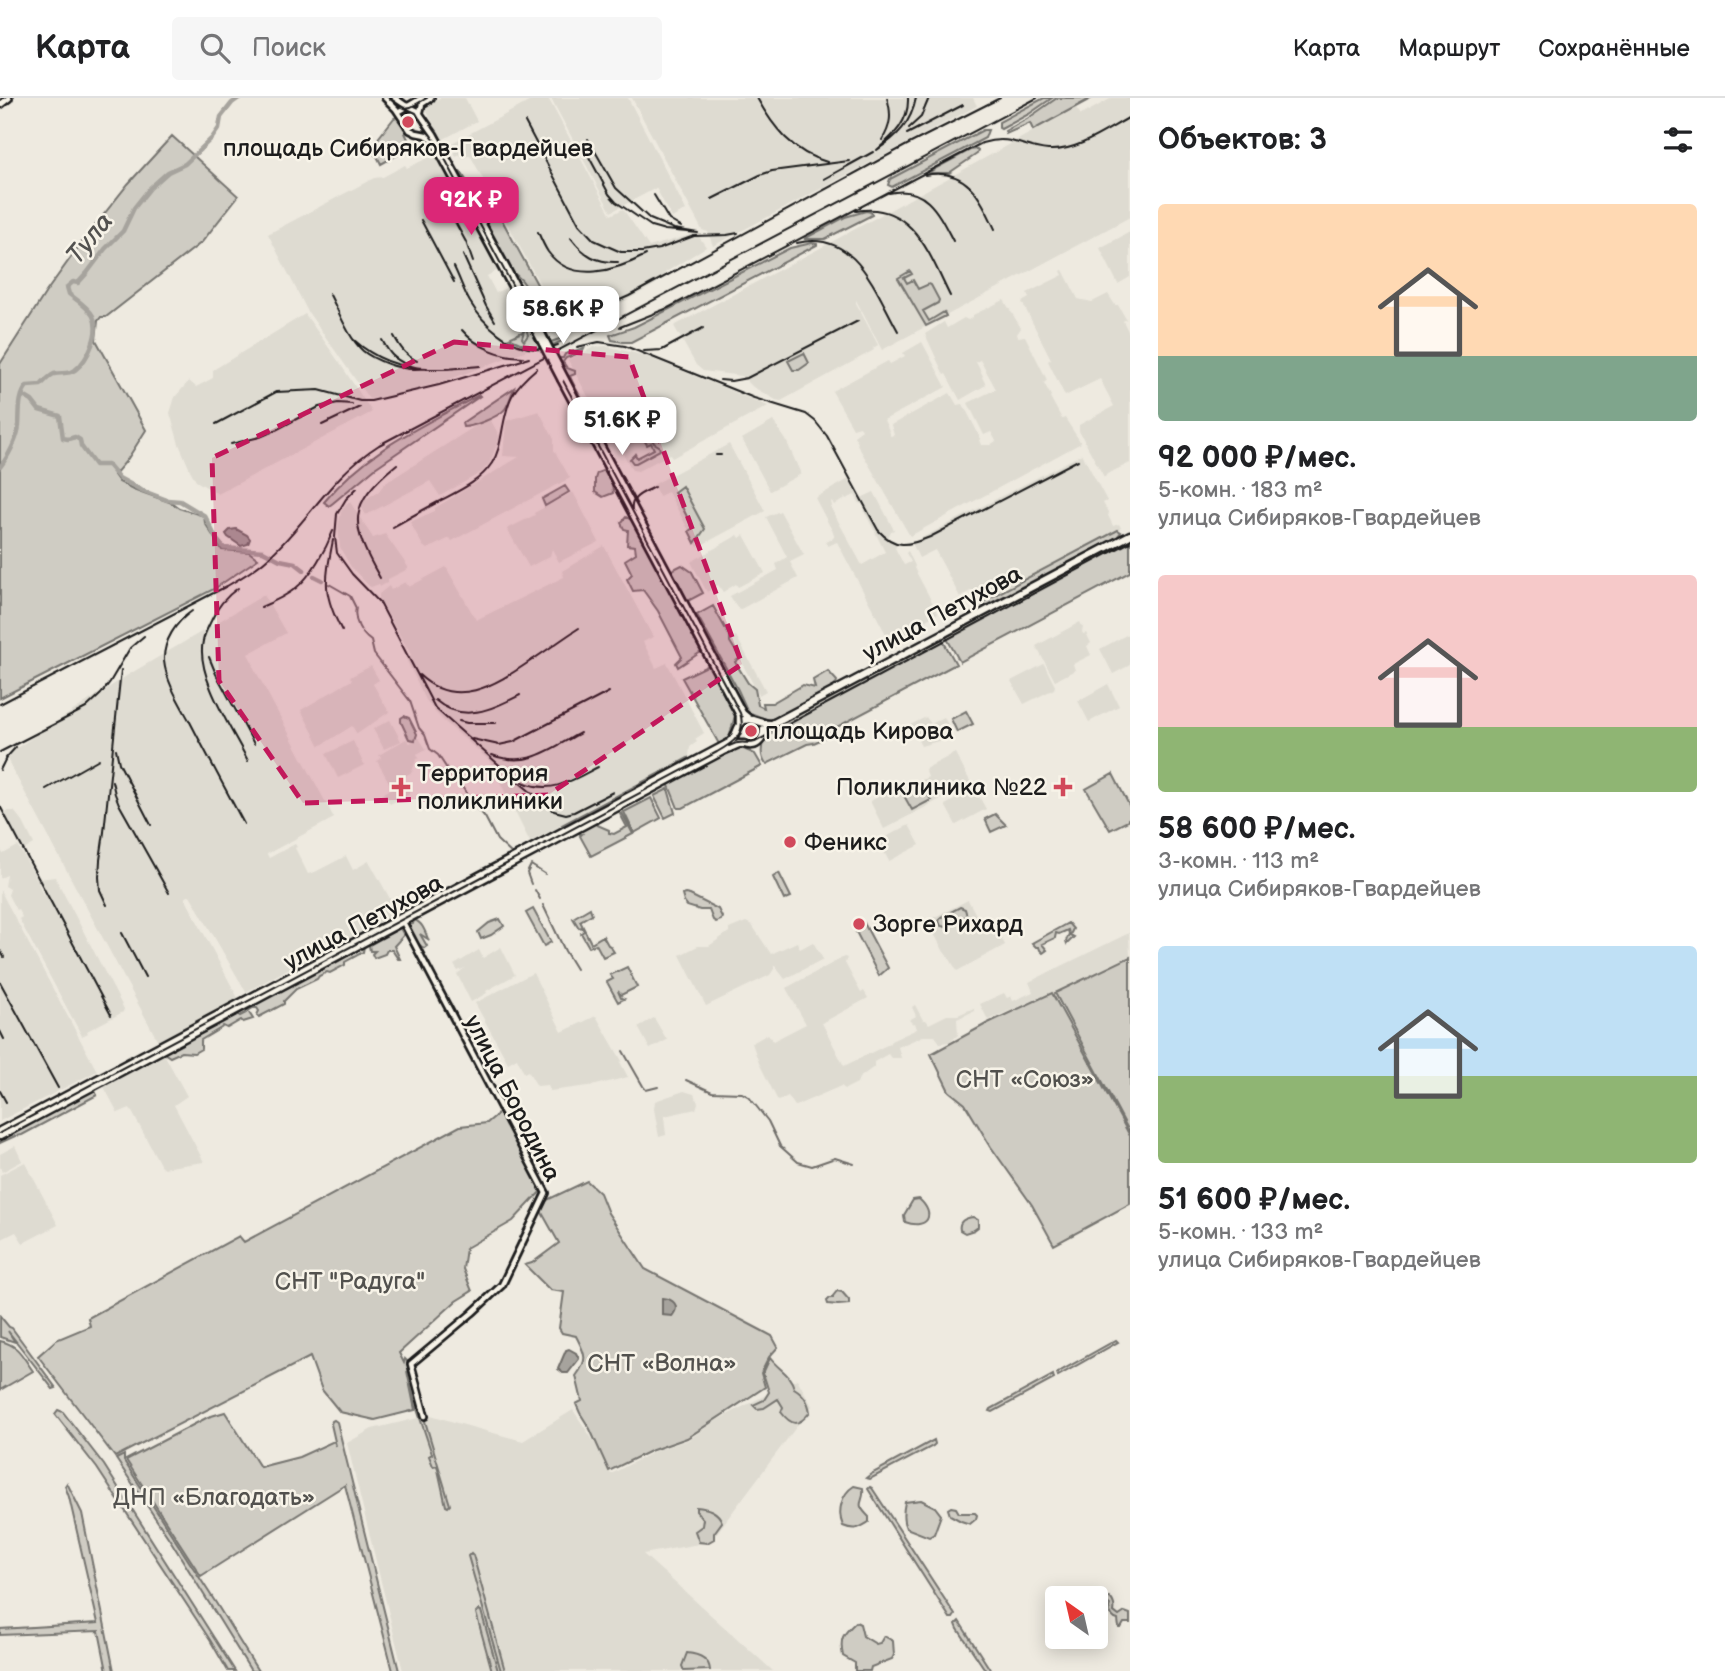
<!DOCTYPE html>
<html lang="ru">
<head>
<meta charset="utf-8">
<style>
	:root { --surface:#fff; --page:#f6f6f6; --text:#202124; --muted:#757577; --line:#e0e0e0; --accent:#db2777 }
	body { margin:0; font-family:"Balsamiq Sans",sans-serif; background:var(--page); color:var(--text); height:100vh; display:flex; flex-direction:column; font-size:26px; white-space:nowrap }
	* { box-sizing:border-box; margin:0 }
	p { font-size:23px; color:var(--muted) }
	.icon { flex:none; width:38px; height:38px; fill:none; stroke:currentColor; stroke-width:2; stroke-linecap:round; stroke-linejoin:round }
	.map { position:relative; flex:1; overflow:hidden }
	.drawer { display:flex; flex-direction:column; background:var(--surface); width:595px }
	.drawer>* { flex:none }
	.needle { width:46px; rotate:326deg }
	.tools { position:absolute; left:1045px; top:1488px; display:grid; gap:14px }
	.tools a { display:grid; place-items:center; width:63px; height:63px; border-radius:7px; background:var(--surface); box-shadow:0 4px 18px #0003; font-size:35px }
	.price { position:absolute; translate:-50% -60px; padding:0 16px; border-radius:14px; background:#fff; color:#222; font-size:23px; line-height:46px; filter:drop-shadow(0 2px 4px #0008) }
	.price::after { content:''; position:absolute; left:50%; top:42px; width:21px; height:16px; margin-left:-10px; background:inherit; clip-path:polygon(0 0,100% 0,50% 100%) }
	.price.current { background:var(--accent); color:#fff }
	ul { padding:0; list-style:none }
	li { display:grid; align-content:center; gap:14px; height:371px; padding:0 28px }
	li span { display:grid; place-items:center; height:217px; border-radius:7px; color:#555 }
	li>.icon { margin-inline-start:auto }
	span .icon { width:126px; height:126px; fill:#fffc; stroke-width:1 }
	li b { font-size:30px }
	h2 { display:flex; justify-content:space-between; align-items:center; height:84px; padding:0 28px; font-size:30px }
	header { display:flex; align-items:center; gap:42px; box-sizing:border-box; height:98px; padding:0 35px; background:var(--surface); border-bottom:2px solid var(--line) }
	header strong { font-size:33px }
	nav { display:flex; gap:38px; margin-inline-start:auto; font-size:24px }
	.search { width:490px; height:63px; background:var(--page); display:flex; align-items:center; gap:18px; box-sizing:border-box; padding:0 24px; border-radius:7px; color:var(--muted); font-size:26px }
	main { display:flex; flex:1; min-height:0 }
	.map>svg:first-child { display:block }
	.built { fill:#dedbd1; fill-rule:evenodd }
	.green { fill:#cfccc3; stroke:#767470; stroke-width:2 }
	.water { fill:#a6a39d; stroke:#6f6d69; stroke-width:2 }
	.lines { fill:none; stroke-linecap:round; stroke-linejoin:round }
	.stream { stroke:#6f6d69; stroke-width:2 }
	.river { stroke:#a6a39d; stroke-width:4.5 }
	.secondary-casing { stroke:#1c1c1c; stroke-width:10 }
	.primary-casing { stroke:#1c1c1c; stroke-width:10 }
	.highway-casing { stroke:#1c1c1c; stroke-width:11 }
	.secondary { stroke:#f7f3e8; stroke-width:4.5 }
	.primary { stroke:#f7f3e8; stroke-width:5 }
	.highway { stroke:#f7f3e8; stroke-width:6 }
	.tram { stroke:#1c1c1c; stroke-width:2 }
	.rail { stroke:#1c1c1c; stroke-width:2 }
	.secondary-bridge-casing { stroke:#1c1c1c; stroke-width:10; stroke-linecap:butt }
	.secondary-bridge { stroke:#f7f3e8; stroke-width:4.5 }
	.marked { fill:#c2185b; fill-opacity:0.2; stroke:#c2185b; stroke-width:5; stroke-dasharray:14 9; stroke-linejoin:round }
	.poi-dot { fill:#d1495b; stroke:#f7f3e8; stroke-width:2.5 }
	.labels { text-anchor:middle; stroke-width:5; stroke-linejoin:round; paint-order:stroke }
	.poi-label { font-size:24px; fill:#1c1c1c; stroke:#f7f3e8; text-anchor:start }
	.street-label { font-size:24px; fill:#1c1c1c; stroke:#f7f3e8 }
	.park-label { font-size:24px; fill:#52514e; stroke:#f7f3e8 }
	.water-label { font-size:26px; font-style:italic; fill:#535250; stroke:#f7f3e8 }
</style>
</head>
<body>
<header>
<strong>Карта</strong>
<div class="search"><svg class="icon" aria-label="search" viewBox="0 0 24 24"><circle cx="10" cy="10" r="6"/><path d="M15 15l6 6"/></svg>Поиск</div>
<nav><a>Карта</a><a>Маршрут</a><a>Сохранённые</a></nav>
</header>
<main>
<div class="map">
<svg width="1130" height="1573" viewBox="0 0 1130 1573">
	<rect width="100%" height="100%" fill="#eeeae0"/>
	<filter id="ink" filterUnits="userSpaceOnUse"><feTurbulence type="fractalNoise" baseFrequency=".0143" numOctaves="2"/><feDisplacementMap in="SourceGraphic" scale="14" xChannelSelector="R" yChannelSelector="G"/><feConvolveMatrix kernelMatrix="1 2 1 2 8 2 1 2 1" color-interpolation-filters="sRGB"/></filter>
	<g filter="url(#ink)">
		<path class="built" d="M 440,0 L 465,0 L 477,23 L 442,42 L 424,8 Z
			M 536,0 L 548,0 L 611,117 L 623,111 L 649,149 L 690,137 L 698,137 L 706,149 L 666,174 L 656,186 L 562,238 L 557,238 L 549,235 L 541,219 L 554,212 L 470,57 L 463,60 L 460,56 L 456,58 L 450,46 Z
			M 551,0 L 628,0 L 686,112 L 672,120 L 656,90 L 611,114 Z
			M 632,0 L 973,0 L 977,8 L 713,148 L 708,134 L 702,132 Z
			M 1112,0 L 1130,0 L 1130,119 L 882,252 L 856,202 L 856,205 L 878,247 L 873,250 L 874,252 L 781,303 L 776,302 L 753,289 L 742,278 L 703,273 L 696,267 L 674,228 L 826,147 L 1076,10 L 1081,17 Z
			M 436,56 L 466,114 L 464,115 L 473,132 L 476,131 L 498,172 L 487,178 L 496,195 L 507,189 L 538,248 L 448,282 L 388,299 L 369,301 L 308,214 L 268,136 L 374,80 L 383,79 L 405,67 L 407,70 Z
			M 1130,134 L 1130,179 L 1118,186 L 1100,150 Z
			M 1063,172 L 1078,201 L 1092,204 L 1108,196 L 1115,207 L 1118,207 L 1126,221 L 1123,223 L 1130,237 L 1130,365 L 1107,376 L 1105,379 L 1104,379 L 1079,333 L 1079,327 L 1114,308 L 1100,281 L 1065,298 L 1048,263 L 1051,261 L 1022,204 L 1029,200 L 1027,195 L 1063,177 L 1061,173 Z
			M 1004,202 L 1021,230 L 1017,236 L 1018,239 L 1025,238 L 1047,282 L 1044,285 L 1051,298 L 1050,299 L 1062,321 L 1065,320 L 1081,345 L 910,438 L 857,346 L 858,345 L 854,338 L 862,332 L 860,328 L 853,330 L 832,293 L 888,263 L 890,266 L 905,258 L 903,255 L 922,244 L 946,289 L 884,322 L 890,335 L 890,338 L 894,337 L 891,327 L 950,295 L 957,307 L 963,306 L 981,341 L 979,342 L 981,347 L 990,347 L 996,343 L 991,334 L 984,337 L 968,305 L 996,291 L 980,262 L 976,264 L 983,278 L 982,279 L 986,287 L 960,302 L 946,276 L 944,277 L 925,236 L 944,224 L 947,230 L 964,220 L 968,222 L 973,219 L 973,217 Z
			M 305,216 L 339,264 L 372,314 L 218,396 L 196,383 L 190,372 L 179,346 L 170,315 L 175,299 L 189,283 L 196,289 L 213,280 L 213,272 Z
			M 606,248 L 646,258 L 768,308 L 672,360 L 670,356 L 638,373 L 632,372 L 607,326 L 656,300 L 610,323 L 601,306 L 594,309 L 568,262 L 594,249 Z
			M 539,313 L 554,341 L 554,352 L 570,380 L 452,443 L 450,440 L 427,451 L 423,448 L 410,424 L 435,413 L 435,410 L 519,359 L 503,358 L 506,323 Z
			M 490,321 L 500,339 L 490,364 L 482,374 L 440,398 L 430,383 L 366,417 L 362,410 L 364,402 L 379,393 L 384,386 L 477,327 Z
			M 773,323 L 786,342 L 801,376 L 770,393 L 742,341 Z
			M 729,346 L 765,413 L 698,449 L 668,394 L 659,398 L 653,387 Z
			M 1082,356 L 1107,403 L 1103,405 L 1109,416 L 1108,417 L 1113,428 L 1119,426 L 1121,430 L 979,505 L 972,492 L 960,499 L 935,452 L 919,460 L 912,445 Z
			M 849,381 L 859,401 L 874,394 L 894,432 L 891,433 L 888,440 L 899,445 L 895,450 L 904,467 L 911,464 L 906,455 L 908,453 L 915,468 L 914,470 L 938,515 L 916,528 L 920,535 L 883,556 L 882,552 L 884,550 L 882,547 L 883,543 L 888,540 L 837,444 L 828,448 L 826,444 L 832,441 L 834,439 L 834,436 L 815,400 ZM 855,397 L 860,406 L 862,405 L 866,411 L 864,413 L 874,432 L 876,433 L 875,434 L 885,454 L 862,467 L 831,410 L 832,408 L 831,404 L 832,403 L 834,407 L 844,402 L 845,399 L 846,401 Z
			M 573,394 L 599,444 L 559,464 L 552,451 L 550,458 L 529,469 L 507,431 L 535,417 L 534,415 Z
			M 350,404 L 373,440 L 385,436 L 408,469 L 408,471 L 388,481 L 387,485 L 381,488 L 379,486 L 371,489 L 369,488 L 351,469 L 340,450 L 338,428 L 341,414 L 346,406 Z
			M 780,413 L 804,457 L 790,464 L 798,480 L 739,512 L 730,498 L 778,472 L 776,466 L 787,459 L 766,419 Z
			M 738,437 L 740,440 L 744,437 L 765,475 L 738,489 L 736,486 L 723,494 L 718,487 L 707,494 L 691,464 Z
			M 604,448 L 653,539 L 643,544 L 656,570 L 667,565 L 704,635 L 695,641 L 697,644 L 690,649 L 689,659 L 530,744 L 489,662 L 445,624 L 434,613 L 426,602 L 406,561 L 411,557 L 379,501 L 379,496 L 389,488 L 391,492 L 405,484 L 409,489 L 446,469 L 476,522 L 564,479 L 562,473 Z
			M 264,497 L 286,535 L 248,556 L 254,567 L 253,568 L 334,720 L 267,756 L 269,760 L 295,746 L 297,749 L 295,750 L 308,776 L 315,774 L 346,758 L 353,772 L 369,763 L 399,817 L 341,848 L 337,846 L 335,842 L 330,845 L 328,842 L 319,848 L 321,853 L 246,894 L 190,797 L 185,800 L 239,902 L 159,945 L 7,661 L 15,651 L 128,577 Z
			M 1080,524 L 1083,530 L 1082,533 L 1083,536 L 1086,535 L 1091,545 L 1087,548 L 1091,557 L 1073,566 L 1075,572 L 1055,583 L 1036,548 Z
			M 1130,535 L 1130,567 L 1113,576 L 1100,551 Z
			M 736,538 L 766,593 L 759,597 L 729,541 Z
			M 1044,566 L 1055,588 L 1054,591 L 1024,606 L 1011,583 Z
			M 371,568 L 379,582 L 373,586 L 389,614 L 357,636 L 352,628 L 320,648 L 301,612 L 352,582 L 350,579 Z
			M 1108,586 L 1119,608 L 1089,624 L 1078,603 Z
			M 926,619 L 931,626 L 944,619 L 952,635 L 942,642 L 921,648 L 910,627 Z
			M 390,622 L 401,643 L 384,651 L 373,631 Z
			M 419,640 L 426,651 L 417,656 L 419,660 L 416,662 L 412,674 L 390,686 L 377,663 L 381,660 L 379,657 L 406,641 L 410,645 Z
			M 353,643 L 364,667 L 338,680 L 326,656 Z
			M 955,655 L 971,685 L 884,731 L 870,703 L 896,690 L 899,694 L 928,679 L 925,671 Z
			M 405,683 L 411,695 L 390,706 L 384,695 Z
			M 975,691 L 986,711 L 956,727 L 945,707 Z
			M 8,713 L 14,713 L 23,724 L 34,746 L 24,752 L 4,714 Z
			M 909,727 L 920,747 L 889,763 L 878,743 Z
			M 18,748 L 37,781 L 43,797 L 47,795 L 39,781 L 55,779 L 124,911 L 123,914 L 87,933 L 88,935 L 82,938 L 19,821 L 22,819 L 18,811 L 16,812 L 8,797 L 10,791 L 5,788 L 7,777 L 0,780 L 0,750 L 3,756 Z
			M 0,792 L 97,973 L 0,1023 Z
			M 968,802 L 980,824 L 991,819 L 1005,847 L 957,873 L 950,861 L 944,854 L 927,823 Z
			M 746,824 L 752,827 L 771,856 L 797,844 L 800,851 L 813,844 L 823,861 L 785,881 L 774,867 L 774,871 L 770,877 L 706,908 L 680,857 L 698,848 L 709,848 L 729,834 L 729,831 Z
			M 1129,835 L 1130,858 L 1052,895 L 988,922 L 980,906 L 1004,895 L 1007,900 L 1011,898 L 1013,903 L 1033,894 L 1029,884 Z
			M 501,849 L 515,877 L 486,893 L 487,895 L 471,904 L 457,876 L 465,870 L 458,873 L 454,867 L 479,852 L 483,860 Z
			M 844,859 L 847,860 L 845,865 L 861,895 L 864,893 L 868,900 L 822,925 L 844,968 L 889,946 L 891,943 L 917,931 L 915,925 L 913,926 L 909,922 L 916,918 L 912,909 L 915,907 L 923,922 L 926,922 L 929,926 L 947,917 L 958,917 L 974,910 L 974,913 L 957,921 L 958,937 L 950,944 L 940,945 L 935,938 L 923,938 L 898,949 L 901,960 L 891,960 L 888,956 L 874,964 L 874,969 L 859,980 L 857,985 L 845,991 L 841,988 L 795,1008 L 788,998 L 778,1003 L 759,965 L 752,945 L 768,936 L 773,943 L 806,926 L 786,890 Z
			M 533,875 L 562,934 L 596,918 L 622,963 L 620,964 L 628,979 L 596,987 L 550,993 L 548,987 L 537,988 L 528,973 L 524,975 L 517,960 L 508,965 L 475,905 Z
			M 654,920 L 667,942 L 650,951 L 638,929 Z
			M 164,956 L 187,998 L 174,1007 L 204,1064 L 162,1070 L 130,1010 L 118,1015 L 103,987 Z
			M 684,993 L 694,996 L 698,1005 L 696,1011 L 664,1018 L 666,1037 L 659,1039 L 654,1011 L 655,1003 Z
			M 15,1048 L 22,1063 L 2,1074 L 0,1069 L 0,1056 Z
			M 25,1064 L 58,1127 L 23,1145 L 16,1134 L 0,1142 L 0,1077 Z
			M 797,1281 L 812,1308 L 710,1444 L 643,1456 L 773,1573 L 403,1573 L 347,1345 L 372,1331 L 431,1317 L 457,1325 L 523,1343 L 573,1312 L 597,1348 L 611,1376 L 657,1352 L 688,1342 L 715,1323 Z"/>
		<path class="green" d="M 1044,0 L 1052,0 L 1029,16 L 1001,31 L 999,30 L 999,24 Z
			M 1057,0 L 1092,0 L 1033,32 L 1030,25 L 1006,36 L 1005,33 L 1027,21 Z
			M 397,19 L 405,30 L 405,35 L 411,47 L 410,50 L 381,66 L 377,58 L 370,54 L 376,43 L 394,20 Z
			M 983,32 L 988,32 L 985,40 L 892,89 L 888,87 L 890,81 Z
			M 172,38 L 238,98 L 202,144 L 106,219 L 101,219 L 98,223 L 96,242 L 146,332 L 127,362 L 114,377 L 119,384 L 133,391 L 172,405 L 179,410 L 204,418 L 205,425 L 222,452 L 249,454 L 258,461 L 214,491 L 0,600 L 0,266 L 46,194 L 82,144 L 128,86 Z
			M 977,51 L 978,52 L 977,56 L 949,75 L 927,75 L 970,52 Z
			M 461,74 L 468,85 L 479,86 L 484,95 L 487,95 L 494,107 L 492,111 L 493,115 L 495,115 L 497,113 L 550,210 L 547,211 C 528,203 529,184 512,174 L 459,76 Z
			M 866,113 L 871,114 L 872,117 L 825,141 L 804,141 L 845,119 Z
			M 812,145 L 817,146 L 817,147 L 631,244 L 623,244 L 612,242 L 610,237 L 634,229 L 790,150 Z
			M 910,173 L 912,176 L 904,180 L 907,185 L 913,182 L 918,191 L 929,186 L 931,187 L 939,202 L 938,205 L 923,213 L 929,223 L 944,214 L 946,218 L 926,228 L 898,180 Z
			M 517,185 L 523,189 L 551,244 L 565,239 L 566,240 L 565,242 L 553,247 L 550,246 Z
			M 509,193 L 512,194 L 541,250 L 531,250 L 509,240 L 524,233 L 522,240 L 524,243 L 528,237 L 522,217 Z
			M 584,250 L 582,254 L 566,260 L 563,264 L 567,270 L 575,273 L 575,276 L 570,278 C 574,289 581,298 585,309 L 584,309 L 557,260 L 563,260 L 565,256 Z
			M 804,255 L 809,265 L 799,272 L 793,272 L 788,263 Z
			M 514,290 C 512,295 509,306 505,311 C 499,319 472,329 463,329 L 462,325 Z
			M 479,297 L 480,298 L 375,370 L 333,405 L 329,408 L 324,404 C 368,351 421,329 479,297 Z
			M 649,335 L 654,345 L 659,348 L 660,352 L 636,365 L 633,365 L 630,361 L 635,356 L 637,360 L 654,351 L 651,345 L 647,347 L 642,338 Z
			M 605,372 L 612,385 L 613,395 L 603,399 L 595,394 L 595,381 L 597,375 Z
			M 565,388 L 569,394 L 545,408 L 542,401 Z
			M 682,388 L 705,431 L 695,445 L 689,433 L 693,430 L 674,394 Z
			M 626,419 L 633,423 L 701,554 L 678,569 L 676,565 L 682,559 L 658,513 L 643,492 L 633,493 L 627,481 L 632,476 L 625,462 L 636,455 L 635,448 L 627,447 L 628,432 L 624,431 L 621,425 Z
			M 1118,432 L 1121,434 L 1117,439 L 985,508 L 982,507 L 982,504 Z
			M 1130,439 L 1130,474 L 960,564 L 945,537 Z
			M 682,467 L 692,474 L 703,495 L 688,503 L 672,472 Z
			M 713,508 L 730,539 L 730,544 L 740,560 L 735,564 L 748,585 L 755,591 L 758,607 L 764,610 L 763,605 L 772,605 L 803,587 L 815,590 L 813,582 L 828,573 L 837,583 C 835,590 832,593 825,594 L 821,598 L 778,619 L 768,622 L 748,614 L 738,592 L 697,517 Z
			M 941,539 L 956,566 L 833,631 C 826,639 818,646 807,646 L 767,666 L 765,665 C 758,654 763,641 770,630 Z
			M 709,567 L 735,617 L 729,641 L 719,646 L 682,580 Z
			M 966,613 L 973,626 L 957,634 L 951,621 Z
			M 404,618 L 409,620 L 417,636 L 415,642 L 409,641 L 401,624 L 401,620 Z
			M 739,649 L 755,656 L 762,668 L 683,710 L 678,710 L 668,685 Z
			M 688,660 L 688,665 L 575,726 L 573,724 L 563,729 L 562,727 Z
			M 1113,676 L 1130,709 L 1130,720 L 1128,721 L 1128,723 L 1110,732 L 1086,691 Z
			M 922,686 L 931,702 L 912,712 L 903,696 Z
			M 668,691 L 675,715 L 665,720 L 654,698 Z
			M 651,700 L 661,720 L 634,735 L 624,714 Z
			M 622,715 L 633,736 L 591,758 L 580,738 L 582,736 L 580,736 L 579,732 L 593,725 L 609,732 L 609,735 L 614,736 L 627,729 L 620,716 Z
			M 995,716 L 1006,727 L 991,734 L 985,721 Z
			M 779,775 L 791,799 L 784,802 L 773,779 Z
			M 685,796 L 690,797 L 718,811 L 722,819 L 721,822 L 716,824 L 713,822 L 709,812 L 700,812 L 687,808 L 684,804 L 682,797 Z
			M 960,809 L 965,811 L 967,818 L 946,829 L 941,828 L 939,823 L 941,819 Z
			M 590,810 L 592,816 L 580,823 L 591,845 L 603,838 L 608,847 L 610,848 L 614,854 L 603,859 L 596,846 L 589,849 L 581,835 L 584,833 L 582,829 L 579,830 L 573,820 Z
			M 533,811 L 551,844 L 544,848 L 526,815 Z
			M 500,821 L 504,828 L 491,837 L 481,841 L 478,834 L 489,825 Z
			M 414,822 C 422,824 425,833 428,841 L 420,836 L 427,848 L 424,850 C 416,846 411,835 409,827 L 413,826 Z
			M 864,825 L 888,870 L 879,878 L 854,830 Z
			M 1068,825 L 1073,831 L 1070,837 L 1074,839 L 1067,846 L 1066,843 L 1069,836 L 1068,832 L 1059,836 L 1056,835 L 1055,840 L 1042,846 L 1047,852 L 1043,855 L 1040,852 L 1039,849 L 1036,849 L 1032,845 Z
			M 402,829 L 401,832 L 404,837 L 394,848 L 400,861 L 398,861 L 392,852 L 387,852 L 385,856 L 374,860 L 372,856 L 375,853 L 370,853 L 369,847 Z
			M 364,848 L 363,854 L 345,864 L 345,867 L 330,875 L 327,874 L 319,878 L 317,881 L 296,891 L 284,903 L 284,906 L 259,919 L 257,917 L 259,913 L 257,910 L 253,910 L 248,913 L 253,921 L 243,924 L 241,922 L 227,930 L 223,928 L 221,930 L 201,942 L 201,951 L 194,955 L 181,954 L 170,959 L 164,955 L 237,916 L 240,918 L 246,915 L 248,909 L 331,865 L 334,866 Z
			M 1130,859 L 1130,1035 L 1055,895 Z
			M 627,869 L 637,889 L 621,897 L 618,893 L 621,900 L 624,901 L 618,904 L 607,884 L 613,881 L 610,877 Z
			M 1052,895 L 1130,1038 L 1130,1106 L 1054,1147 L 1032,1107 L 991,1049 L 965,1006 L 949,993 L 931,956 L 988,925 Z
			M 92,992 L 95,993 L 97,997 L 22,1037 L 15,1038 L 0,1045 L 0,1042 Z
			M 501,1013 L 543,1091 L 513,1123 L 466,1150 L 463,1171 L 472,1193 L 456,1203 L 399,1255 L 404,1265 L 405,1261 L 411,1267 L 422,1313 L 450,1407 L 448,1409 L 446,1408 L 437,1367 L 433,1368 L 429,1358 L 432,1356 L 416,1308 L 407,1273 L 415,1312 L 375,1322 L 340,1314 L 322,1292 L 310,1259 L 115,1359 L 38,1258 L 56,1242 L 90,1228 L 88,1220 L 239,1138 L 244,1144 L 460,1028 L 487,1025 Z
			M 587,1083 L 600,1095 L 608,1115 L 645,1171 L 772,1238 L 778,1249 L 769,1259 L 761,1275 L 765,1289 L 687,1340 L 650,1353 L 609,1373 L 590,1331 L 580,1315 L 576,1306 L 582,1303 L 576,1278 C 589,1261 585,1256 576,1238 L 562,1235 L 559,1230 L 564,1194 L 550,1192 L 525,1167 L 532,1165 L 559,1145 L 541,1113 L 547,1102 Z
			M 919,1101 C 937,1117 927,1132 905,1124 L 904,1117 L 913,1102 Z
			M 973,1119 L 978,1122 L 978,1129 L 974,1132 L 965,1135 L 960,1132 C 958,1123 965,1120 973,1119 Z
			M 837,1193 L 842,1194 L 849,1202 L 849,1206 L 838,1207 L 828,1206 L 827,1203 L 830,1200 L 833,1200 L 833,1198 Z
			M 0,1218 L 9,1229 L 12,1230 L 56,1290 L 53,1291 L 8,1233 L 15,1244 L 0,1239 Z
			M 1116,1242 L 1118,1244 L 1058,1278 L 1057,1275 Z
			M 0,1243 C 19,1247 22,1258 33,1273 L 0,1292 Z
			M 770,1260 C 779,1272 790,1275 794,1290 C 804,1296 808,1303 810,1314 C 799,1328 792,1329 781,1314 L 783,1309 L 778,1301 L 764,1310 L 757,1311 L 753,1307 L 764,1302 L 769,1294 L 763,1275 Z
			M 1053,1277 L 1054,1281 L 993,1314 L 990,1313 L 991,1311 Z
			M 58,1312 L 63,1314 L 104,1367 L 235,1573 L 228,1573 L 210,1542 L 97,1370 L 55,1316 Z
			M 225,1314 L 260,1369 L 299,1359 L 334,1343 L 336,1348 L 331,1326 L 332,1323 L 334,1322 L 337,1324 L 399,1573 L 393,1573 L 345,1387 L 201,1478 L 126,1362 L 208,1319 Z
			M 934,1342 L 935,1346 L 933,1348 L 870,1381 L 866,1380 L 871,1376 Z
			M 124,1357 L 124,1363 L 216,1505 L 258,1573 L 251,1573 L 172,1445 L 116,1361 Z
			M 67,1385 L 82,1415 L 114,1573 L 107,1573 L 99,1533 L 0,1537 L 0,1531 L 98,1525 L 69,1399 L 65,1388 Z
			M 854,1388 L 863,1390 C 865,1407 853,1403 869,1419 L 869,1424 C 859,1430 855,1433 843,1428 C 837,1414 841,1396 854,1388 Z
			M 870,1389 L 872,1390 L 955,1517 L 953,1520 L 950,1520 L 868,1391 Z
			M 921,1402 L 935,1409 L 941,1417 L 934,1436 L 929,1439 L 906,1430 C 902,1422 903,1413 905,1404 Z
			M 696,1409 C 708,1410 718,1413 722,1424 L 714,1435 L 714,1441 L 707,1445 L 699,1444 L 695,1433 L 702,1428 L 703,1421 L 696,1413 Z
			M 951,1409 L 956,1410 L 959,1415 L 975,1415 L 977,1417 L 976,1421 L 970,1426 L 961,1423 L 950,1417 L 948,1411 Z
			M 471,1455 L 473,1457 L 505,1573 L 501,1573 L 468,1458 Z
			M 1106,1500 L 1110,1500 C 1114,1504 1115,1509 1114,1514 L 1119,1518 L 1125,1514 L 1130,1516 L 1130,1525 L 1124,1525 L 1121,1530 L 1119,1530 L 1118,1522 C 1112,1521 1110,1515 1109,1510 L 1110,1507 L 1106,1504 Z
			M 479,1512 L 481,1513 L 498,1573 L 492,1573 L 476,1515 Z
			M 959,1523 L 991,1573 L 986,1573 L 958,1531 L 956,1526 Z
			M 856,1524 L 860,1526 L 863,1538 L 876,1546 L 880,1545 L 884,1538 L 893,1543 L 894,1557 L 892,1561 L 871,1569 L 870,1573 L 855,1573 L 855,1565 L 843,1558 C 839,1540 843,1536 856,1524 Z
			M 687,1555 C 697,1556 709,1560 710,1572 L 684,1573 L 682,1568 Z"/>
		<path class="water" d="M 236,431 L 247,437 L 250,441 L 248,446 L 241,448 L 228,439 L 226,436 L 230,432 Z
			M 662,1200 C 673,1201 681,1207 672,1218 L 662,1217 Z
			M 569,1251 L 576,1255 L 579,1261 L 568,1275 L 563,1275 L 558,1271 L 566,1252 Z"/>
		<g class="lines">
			<path class="stream" d="M 329,486 L 350,498 L 356,510 C 353,522 361,536 371,543 L 374,556 L 410,603 L 419,630 L 425,637 L 430,651 L 438,657 L 455,683 L 460,686 L 474,706 L 485,719 L 497,742 L 512,756
				M 531,786 L 527,775 L 531,767 L 545,776
				M 535,792 L 540,801
				M 543,807 L 565,853 L 576,871
				M 623,953 L 643,988 L 646,992 L 658,989
				M 686,982 L 712,994 L 742,995 L 749,999 L 768,1023 L 780,1048 L 798,1064 L 812,1068 L 835,1060 L 854,1066"/>
			<path class="river" d="M 22,297 L 32,303 L 39,312 L 60,318 L 63,340 L 68,341 L 75,339 L 80,342 L 81,348 L 95,367 L 108,367 L 119,380 L 141,392 L 167,402 L 180,403 L 205,418 L 217,442 L 224,450 L 263,453 L 280,462 L 295,465 L 304,472
				M 0,369 C 8,359 18,340 19,327 C 20,313 18,299 27,288 L 41,287 C 45,283 49,278 54,276 C 61,274 68,277 75,272 C 88,262 101,234 93,218 C 88,209 77,202 69,196 L 67,189 L 73,184 L 78,185 L 87,175 L 105,151 L 123,133 L 134,110 L 150,90 L 168,74 L 185,66 L 212,40 L 219,30 L 221,19 L 232,5 L 239,0
				M 314,478 L 322,482"/>
			<defs>
				<path id="secondary" d="M 385,0 L 396,11 L 410,32 L 416,35 L 426,37 L 432,41 L 534,230
					M 395,0 L 405,7 L 418,13 L 434,36 L 538,228
					M 398,14 L 422,0
					M 420,14 L 422,6 L 431,0
					M 407,28 C 406,19 413,13 421,18
					M 565,280 L 743,615 L 749,620
					M 561,282 L 739,617 L 739,625
					M 403,824 L 546,1095 L 502,1187 L 472,1215 L 411,1266 L 425,1318"/>
				<path id="primary" d="M 0,7 L 9,0"/>
				<path id="highway" d="M 764,634 L 772,626 L 1130,437
					M 744,646 C 755,650 764,643 764,631
					M 0,1033 L 729,645 C 738,639 735,629 744,622 C 755,619 762,627 772,626
					M 0,1038 L 723,653 L 739,646 L 744,646"/>
			</defs>
			<use href="#secondary" class="secondary-casing"/>
			<use href="#primary" class="primary-casing"/>
			<use href="#highway" class="highway-casing"/>
			<use href="#secondary" class="secondary"/>
			<use href="#primary" class="primary"/>
			<use href="#highway" class="highway"/>
			<path class="tram" d="M 405,10 L 411,9 L 427,0
				M 716,357 L 721,357
				M 632,412 C 630,398 644,395 654,389
				M 729,648 C 743,641 744,647 755,644 L 1130,444
				M 0,1035 L 717,654 C 733,645 747,636 740,615 L 436,44 L 424,29 L 416,15 L 398,7 L 389,0"/>
			<path class="rail" d="M 757,0 C 773,29 793,55 827,64
				M 908,0 C 909,24 894,37 877,52 C 898,38 911,25 916,0
				M 525,24 L 579,126 L 594,142 L 605,147 L 621,154 L 642,154 L 659,151 L 694,138 L 727,137 L 738,135
				M 909,30 L 921,19 L 929,0
				M 907,36 L 963,7
				M 882,42 C 891,28 892,16 887,0
				M 582,46 L 609,96 L 616,104 L 651,128 L 665,132 L 698,135 L 674,131 L 650,121 L 616,90 L 588,41
				M 925,77 C 967,69 980,99 995,131
				M 824,81 L 873,54
				M 889,95 C 926,86 939,116 953,143
				M 654,97 L 669,122 L 681,129
				M 712,101 L 760,77 L 772,73 L 849,63
				M 447,109 L 466,144 L 473,164
				M 856,113 C 912,102 930,158 950,198
				M 421,122 L 454,184
				M 538,134 C 541,141 544,148 548,154 C 572,187 617,172 646,157
				M 571,140 C 584,157 597,165 618,164
				M 797,145 C 855,131 875,192 898,233
				M 463,157 L 486,208 L 495,223
				M 454,169 C 460,181 464,194 470,204 C 483,226 510,250 536,251 C 544,252 551,249 558,247
				M 329,195 C 339,214 348,239 363,253 C 370,259 380,263 388,266 C 401,271 413,272 427,270 C 399,270 375,261 354,242
				M 620,229 L 668,210 L 982,45 C 1012,36 1022,50 1048,52 C 1077,54 1106,32 1130,19
				M 462,232 C 476,249 502,259 523,259
				M 552,232 L 629,198 L 907,47 L 1000,0
				M 394,238 C 400,249 405,257 417,263
				M 382,242 C 385,247 388,253 392,257 C 413,278 453,270 480,268
				M 577,249 L 599,244 L 625,248 L 754,300 L 806,316 L 815,323 L 827,338 L 878,432 C 895,451 908,448 930,439 L 1078,362
				M 644,253 L 662,252 L 703,230
				M 720,282 L 731,283 L 747,280 L 858,223
				M 216,326 L 276,294 L 319,292 L 360,303 L 371,303 L 439,287 L 529,260
				M 322,327 L 360,309
				M 231,346 L 260,339 L 274,333 L 319,309 L 338,305 L 352,306
				M 357,390 L 346,401 L 337,416 L 335,439 L 337,455 L 352,476 L 380,505 L 435,610 L 515,681 L 554,713 L 566,716 L 574,714 L 613,694
				M 393,429 C 407,421 421,413 436,405 C 456,394 479,385 492,365 C 498,356 500,345 502,334 C 508,301 511,292 537,270
				M 333,442 C 325,483 322,495 342,533
				M 380,480 C 350,427 346,407 397,366
				M 238,490 C 225,499 217,509 211,523 C 208,529 204,537 203,543 C 195,577 233,633 248,663
				M 261,509 C 273,504 286,498 296,490 C 311,478 326,451 333,433
				M 192,513 C 176,524 163,543 164,563 C 166,583 179,604 189,622 C 207,657 226,692 244,726
				M 209,559 L 216,576 L 254,646
				M 419,577 C 456,612 495,587 529,564 C 546,553 562,541 579,530
				M 435,602 C 463,626 492,611 520,597
				M 0,606 L 227,488 C 241,480 255,472 268,460 C 309,423 330,378 379,347 L 1037,0
				M 459,623 L 467,625 L 496,625
				M 472,641 L 499,647 L 513,644 L 609,594
				M 116,651 L 119,665 L 151,727
				M 0,654 L 86,610 L 101,596 L 110,584 L 130,550 L 144,538
				M 492,657 C 528,670 549,652 580,635
				M 0,672 L 6,660 L 16,649
				M 112,683 L 115,696 L 119,706 L 169,795
				M 523,684 C 552,697 573,682 598,669
				M 46,691 L 99,661
				M 0,708 L 111,917
				M 107,807 L 100,792 L 99,779 L 100,762 L 104,734 L 121,572
				M 122,835 L 145,879
				M 0,852 L 4,859
				M 0,884 L 58,990
				M 0,933 L 4,941
				M 0,993 L 6,1004"/>
			<defs>
				<path id="secondary-bridge" d="M 538,228 L 565,280
					M 534,230 L 561,282"/>
			</defs>
			<use href="#secondary-bridge" class="secondary-bridge-casing"/>
			<use href="#secondary-bridge" class="secondary-bridge"/>
		</g>
	</g>
	<path class="marked" d="M 454,244 L 629,259 L 742,566 L 548,697 L 303,705 L 219,583 L 212,360 Z"/>
	<g class="poi-dot">
		<circle cx="408" cy="24" r="7"/>
		<circle cx="751" cy="633" r="7"/>
		<path d="M397.5 678.5h7v7h7v7h-7v7h-7v-7h-7v-7h7z"/>
		<path d="M1059.5 678.5h7v7h7v7h-7v7h-7v-7h-7v-7h7z"/>
		<circle cx="790" cy="744" r="7"/>
		<circle cx="859" cy="826" r="7"/>
	</g>
	<g class="labels">
		<g class="poi-label">
			<text x="408" y="58" text-anchor="middle">площадь Сибиряков-Гвардейцев</text>
			<text x="765" y="641">площадь Кирова</text>
			<text x="417" y="683">Территория<tspan x="417" dy="28">поликлиники</tspan></text>
			<text x="1047" y="697" text-anchor="end">Поликлиника №22</text>
			<text x="804" y="752">Феникс</text>
			<text x="873" y="834">Зорге Рихард</text>
		</g>
		<g class="street-label">
			<text transform="translate(942 515) rotate(-28)" y="8">улица Петухова</text>
			<text transform="translate(363 824) rotate(-28)" y="8">улица Петухова</text>
			<text transform="translate(513 1000) rotate(63)" y="8">улица Бородина</text>
		</g>
		<g class="park-label">
			<text x="1025" y="989">СНТ «Союз»</text>
			<text x="350" y="1191">СНТ "Радуга"</text>
			<text x="662" y="1273">СНТ «Волна»</text>
			<text x="214" y="1407">ДНП «Благодать»</text>
		</g>
		<g class="water-label">
			<text transform="translate(89 140) rotate(-51)" y="9">Тула</text>
		</g>
	</g>
</svg>
<div class="tools">
<a><svg class="needle" viewBox="-14 -14 28 28"><path d="M0-13l5 13h-10z" fill="#e53935"/><path d="M0 13l5-13h-10z" fill="#757577"/></svg></a>
</div>
<b class="price current" style="left:471px;top:139px">92K ₽</b>
<b class="price" style="left:563px;top:248px">58.6K ₽</b>
<b class="price" style="left:622px;top:359px">51.6K ₽</b>
</div>
<section class="drawer">
<h2>Объектов: 3<svg class="icon" aria-label="filters" viewBox="0 0 24 24"><path d="M4 7h16M4 17h16"/><circle cx="9" cy="7" r="2"/><circle cx="15" cy="17" r="2"/></svg></h2>
<ul>
<li><span style="background:linear-gradient(#ffd9b3 70%,#7fa58c 0)"><svg class="icon" aria-label="home" viewBox="0 0 24 24"><path d="M3 11l9-7 9 7M6 9v11h12V9"/></svg></span><div><b>92 000 ₽/мес.</b><p>5-комн. · 183 m²</p><p>улица Сибиряков-Гвардейцев</p></div></li>
<li><span style="background:linear-gradient(#f6c9c9 70%,#8fb573 0)"><svg class="icon" aria-label="home" viewBox="0 0 24 24"><path d="M3 11l9-7 9 7M6 9v11h12V9"/></svg></span><div><b>58 600 ₽/мес.</b><p>3-комн. · 113 m²</p><p>улица Сибиряков-Гвардейцев</p></div></li>
<li><span style="background:linear-gradient(#bfe0f5 60%,#8fb573 0)"><svg class="icon" aria-label="home" viewBox="0 0 24 24"><path d="M3 11l9-7 9 7M6 9v11h12V9"/></svg></span><div><b>51 600 ₽/мес.</b><p>5-комн. · 133 m²</p><p>улица Сибиряков-Гвардейцев</p></div></li>
</ul>
</section>
</main>
</body>
</html>
